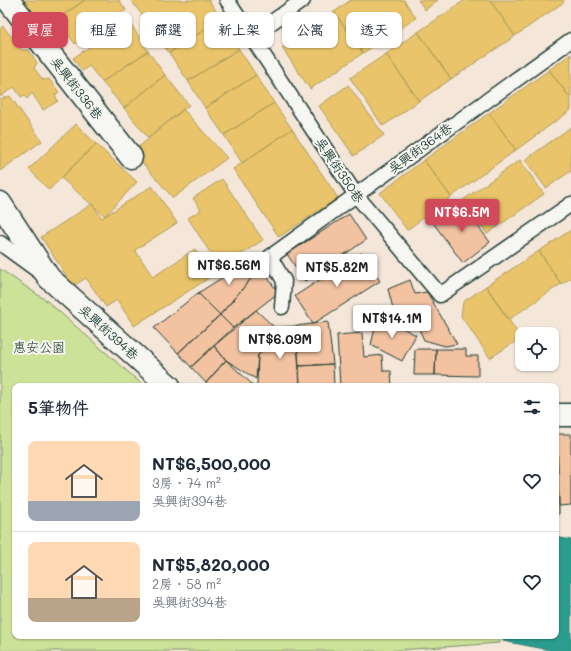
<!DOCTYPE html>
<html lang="zh-TW">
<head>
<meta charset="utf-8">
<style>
	:root { --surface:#fff; --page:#f6f6f7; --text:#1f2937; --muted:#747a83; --line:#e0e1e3; --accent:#d1495b }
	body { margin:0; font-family:Mali,"LXGW WenKai TC",sans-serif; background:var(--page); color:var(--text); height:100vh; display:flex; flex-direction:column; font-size:15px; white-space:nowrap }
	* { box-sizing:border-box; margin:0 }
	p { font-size:13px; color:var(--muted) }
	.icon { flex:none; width:22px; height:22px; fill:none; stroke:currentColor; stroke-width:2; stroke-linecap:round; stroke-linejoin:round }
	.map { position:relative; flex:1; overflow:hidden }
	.side { position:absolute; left:12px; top:383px; width:547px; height:256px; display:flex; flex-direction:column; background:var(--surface); border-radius:8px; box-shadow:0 1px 3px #0004 }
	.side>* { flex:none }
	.guide { position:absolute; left:12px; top:12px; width:547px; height:36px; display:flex; gap:8px }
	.tools { position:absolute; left:515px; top:327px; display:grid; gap:8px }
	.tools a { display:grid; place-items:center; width:44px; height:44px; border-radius:8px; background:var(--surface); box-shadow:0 1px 3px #0004; font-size:20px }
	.price { position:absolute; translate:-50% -34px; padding:0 9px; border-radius:4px; background:#fff; color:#222; font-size:13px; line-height:26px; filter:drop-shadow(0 1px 2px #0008) }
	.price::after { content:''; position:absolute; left:50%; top:24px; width:12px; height:9px; margin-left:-6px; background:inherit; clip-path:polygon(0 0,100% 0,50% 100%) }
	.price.on { background:var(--accent); color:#fff }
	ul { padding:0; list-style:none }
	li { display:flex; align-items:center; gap:12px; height:100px; padding:0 16px }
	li+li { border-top:1px solid var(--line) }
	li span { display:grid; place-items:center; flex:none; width:112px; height:80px; border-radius:8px; color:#555 }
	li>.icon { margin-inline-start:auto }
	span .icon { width:48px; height:48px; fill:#fffc; stroke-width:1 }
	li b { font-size:17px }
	h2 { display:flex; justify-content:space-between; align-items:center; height:48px; padding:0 16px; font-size:17px }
	.pill { padding:0 14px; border-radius:8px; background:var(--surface); box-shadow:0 1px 3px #0004; font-size:14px; line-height:36px }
	.pill.on { background:var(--accent); color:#fff }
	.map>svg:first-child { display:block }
	.green { fill:#cbe298; stroke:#759066 }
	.homes { fill:#e9c46a; stroke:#ac9c5a }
	.schools { fill:#2a9d8f; stroke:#278074 }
	.building { fill:#f2c2a1; stroke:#1f3d34 }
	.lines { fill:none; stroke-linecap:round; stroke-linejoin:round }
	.lane-casing { stroke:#1f3d34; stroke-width:17 }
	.street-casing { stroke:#1f3d34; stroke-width:25 }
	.lane { stroke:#f6f6f2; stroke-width:14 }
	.street { stroke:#f6f6f2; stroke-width:22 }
	.labels { text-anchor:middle; stroke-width:4; stroke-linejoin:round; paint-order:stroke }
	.street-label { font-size:13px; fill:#1f3d34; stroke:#f6f6f2 }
	.park-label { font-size:13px; fill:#415e48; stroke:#f6f6f2 }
</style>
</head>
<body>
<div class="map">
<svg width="571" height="651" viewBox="0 0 571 651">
	<rect width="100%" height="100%" fill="#f5e6da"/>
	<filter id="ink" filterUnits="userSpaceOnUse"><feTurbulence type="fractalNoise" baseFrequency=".025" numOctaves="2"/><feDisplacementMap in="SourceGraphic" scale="8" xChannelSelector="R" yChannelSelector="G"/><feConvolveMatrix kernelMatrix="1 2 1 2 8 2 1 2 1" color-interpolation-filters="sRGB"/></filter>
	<g filter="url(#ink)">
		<path class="green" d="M 0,269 L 47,301 L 144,386 L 15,386 L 15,636 L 500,636 L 499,643 L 385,651 L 0,651 Z"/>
		<path class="homes" d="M 22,0 L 85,0 L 43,29 Z
			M 85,0 L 119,0 L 126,10 L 75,44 L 57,19 Z
			M 131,0 L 209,0 L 221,19 L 169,53 Z
			M 351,0 L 404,0 L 416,18 L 363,53 L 334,12 Z
			M 418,0 L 438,0 L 425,10 Z
			M 465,0 L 490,0 L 515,36 L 451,79 L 418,32 Z
			M 490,0 L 563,0 L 564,2 L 515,36 Z
			M 334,12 L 363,53 L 310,89 L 282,48 Z
			M 221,19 L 239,49 L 188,81 L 169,53 Z
			M 129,21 L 148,51 L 102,82 L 89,66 L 82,71 L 73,58 Z
			M 3,26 L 22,50 L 29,50 L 37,63 L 34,68 L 43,80 L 49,79 L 59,92 L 55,95 L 58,101 L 43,110 L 32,93 L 27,99 L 24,95 L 21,97 L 14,87 L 0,97 L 0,29 Z
			M 418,32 L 451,79 L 419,101 L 386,54 Z
			M 239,49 L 256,75 L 205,108 L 188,81 Z
			M 148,51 L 165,75 L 124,108 L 102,82 Z
			M 386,54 L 419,101 L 383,126 L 350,78 Z
			M 571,54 L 571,99 L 549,70 Z
			M 549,70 L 571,99 L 571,110 L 516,150 L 489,113 Z
			M 165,75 L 189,105 L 148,138 L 124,108 Z
			M 256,75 L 274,103 L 224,135 L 205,108 Z
			M 348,85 L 384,135 L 354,156 L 319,106 Z
			M 10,96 L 42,141 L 0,171 L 0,99 Z
			M 274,103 L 292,129 L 242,163 L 224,135 Z
			M 183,109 L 227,158 L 173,198 L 133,152 Z
			M 489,113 L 516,150 L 451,197 L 424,160 Z
			M 76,124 L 96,144 L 49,190 L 29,169 Z
			M 571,127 L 571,171 L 546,188 L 525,160 Z
			M 292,129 L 338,198 L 279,237 L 233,169 Z
			M 96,144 L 137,182 L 105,216 L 61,178 Z
			M 424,160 L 451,197 L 407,230 L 380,193 Z
			M 520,160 L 544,194 L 487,234 L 463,200 Z
			M 222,179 L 263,240 L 220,268 L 188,218 L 201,210 L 193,198 Z
			M 152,186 L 177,223 L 135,250 L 153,277 L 195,249 L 212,276 L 134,326 L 117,300 L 106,307 L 86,278 L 73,286 L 41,237 L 92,204 L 102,218 Z
			M 571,230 L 571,278 L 561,284 L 539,251 Z
			M 539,251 L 561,284 L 508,320 L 486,286 Z
			M 486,286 L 521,338 L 490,358 L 461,316 L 463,302 Z"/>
		<path class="schools" d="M 556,537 L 571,540 L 571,651 L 555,651 L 503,641 L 504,636 L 556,636 Z"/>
		<path class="building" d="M 461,204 L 490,242 L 463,263 L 434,224 Z
			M 349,214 L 366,240 L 305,281 L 287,254 Z
			M 361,253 L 380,281 L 313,324 L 295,296 Z
			M 253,258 L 261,267 L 220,315 L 198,293 Z
			M 261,267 L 278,293 L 233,328 L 220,315 Z
			M 410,280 L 415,294 L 427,292 L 457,344 L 445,346 L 424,340 L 411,311 L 395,316 L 388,289 Z
			M 198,293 L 220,315 L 178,353 L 154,328 Z
			M 256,310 L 275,328 L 275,339 L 258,355 L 256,379 L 226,360 L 214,346 Z
			M 220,315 L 233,328 L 191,367 L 178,353 Z
			M 378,315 L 416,335 L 402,361 L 371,345 Z
			M 328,322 L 333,364 L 299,366 L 296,326 Z
			M 296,326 L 300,386 L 257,386 L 258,355 L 275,339 L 275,328 Z
			M 362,333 L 364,357 L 382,355 L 383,371 L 391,371 L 392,386 L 340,386 L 337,335 Z
			M 214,346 L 226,360 L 206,383 L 191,367 Z
			M 415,349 L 436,349 L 435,375 L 414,375 Z
			M 436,349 L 466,349 L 466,356 L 478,356 L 478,376 L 435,375 Z
			M 226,360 L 254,386 L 209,386 L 206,383 Z
			M 333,364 L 334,386 L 300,386 L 299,366 Z
			M 556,434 L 559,506 L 559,514 L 556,514 Z
			M 557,434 L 571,434 L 571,505 L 559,506 Z"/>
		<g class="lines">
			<defs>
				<path id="lane" d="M 227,0 L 356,195 L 440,295 L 571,204
					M 251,37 L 303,0
					M 0,243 L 40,272
					M 282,307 L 284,281 L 270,257 L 571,40"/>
				<path id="street" d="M 8,0 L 131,157
					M 0,203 L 49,278 L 169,386
					M 556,415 L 571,415"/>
			</defs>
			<use href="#lane" class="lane-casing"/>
			<use href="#street" class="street-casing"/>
			<use href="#lane" class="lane"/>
			<use href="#street" class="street"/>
		</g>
	</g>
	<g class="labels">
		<g class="street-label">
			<text transform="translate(77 88) rotate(52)" y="5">吳興街336巷</text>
			<text transform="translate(420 148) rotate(-36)" y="5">吳興街364巷</text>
			<text transform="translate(340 170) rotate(56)" y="5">吳興街350巷</text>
			<text transform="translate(109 332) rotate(42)" y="5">吳興街394巷</text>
		</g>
		<g class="park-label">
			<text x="39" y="352">惠安公園</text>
		</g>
	</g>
</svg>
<div class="tools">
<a><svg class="icon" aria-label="locate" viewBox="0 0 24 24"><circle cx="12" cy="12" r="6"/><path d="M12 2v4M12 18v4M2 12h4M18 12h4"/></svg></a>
</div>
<b class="price on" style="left:462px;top:233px">NT$6.5M</b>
<b class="price" style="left:229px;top:286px">NT$6.56M</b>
<b class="price" style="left:337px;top:288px">NT$5.82M</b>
<b class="price" style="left:392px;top:339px">NT$14.1M</b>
<b class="price" style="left:280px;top:360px">NT$6.09M</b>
<div class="guide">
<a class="pill on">買屋</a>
<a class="pill">租屋</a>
<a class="pill">篩選</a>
<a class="pill">新上架</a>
<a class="pill">公寓</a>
<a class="pill">透天</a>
</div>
<section class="side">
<h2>5筆物件<svg class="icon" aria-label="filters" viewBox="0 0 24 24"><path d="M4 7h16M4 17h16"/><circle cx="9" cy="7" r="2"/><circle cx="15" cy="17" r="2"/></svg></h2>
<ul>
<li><span style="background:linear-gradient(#ffd9b3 75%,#9aa5b1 0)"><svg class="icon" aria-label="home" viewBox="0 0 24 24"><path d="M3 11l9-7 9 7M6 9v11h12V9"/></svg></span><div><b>NT$6,500,000</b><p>3房 · 74 m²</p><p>吳興街394巷</p></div><svg class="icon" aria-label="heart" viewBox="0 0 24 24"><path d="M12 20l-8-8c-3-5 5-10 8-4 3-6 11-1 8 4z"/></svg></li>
<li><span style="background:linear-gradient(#ffd9b3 70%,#b9a48a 0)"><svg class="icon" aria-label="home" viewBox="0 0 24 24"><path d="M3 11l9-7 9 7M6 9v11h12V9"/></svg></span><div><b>NT$5,820,000</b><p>2房 · 58 m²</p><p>吳興街394巷</p></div><svg class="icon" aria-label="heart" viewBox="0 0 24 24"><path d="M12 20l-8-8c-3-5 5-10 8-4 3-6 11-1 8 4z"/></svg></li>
</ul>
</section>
</div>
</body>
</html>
